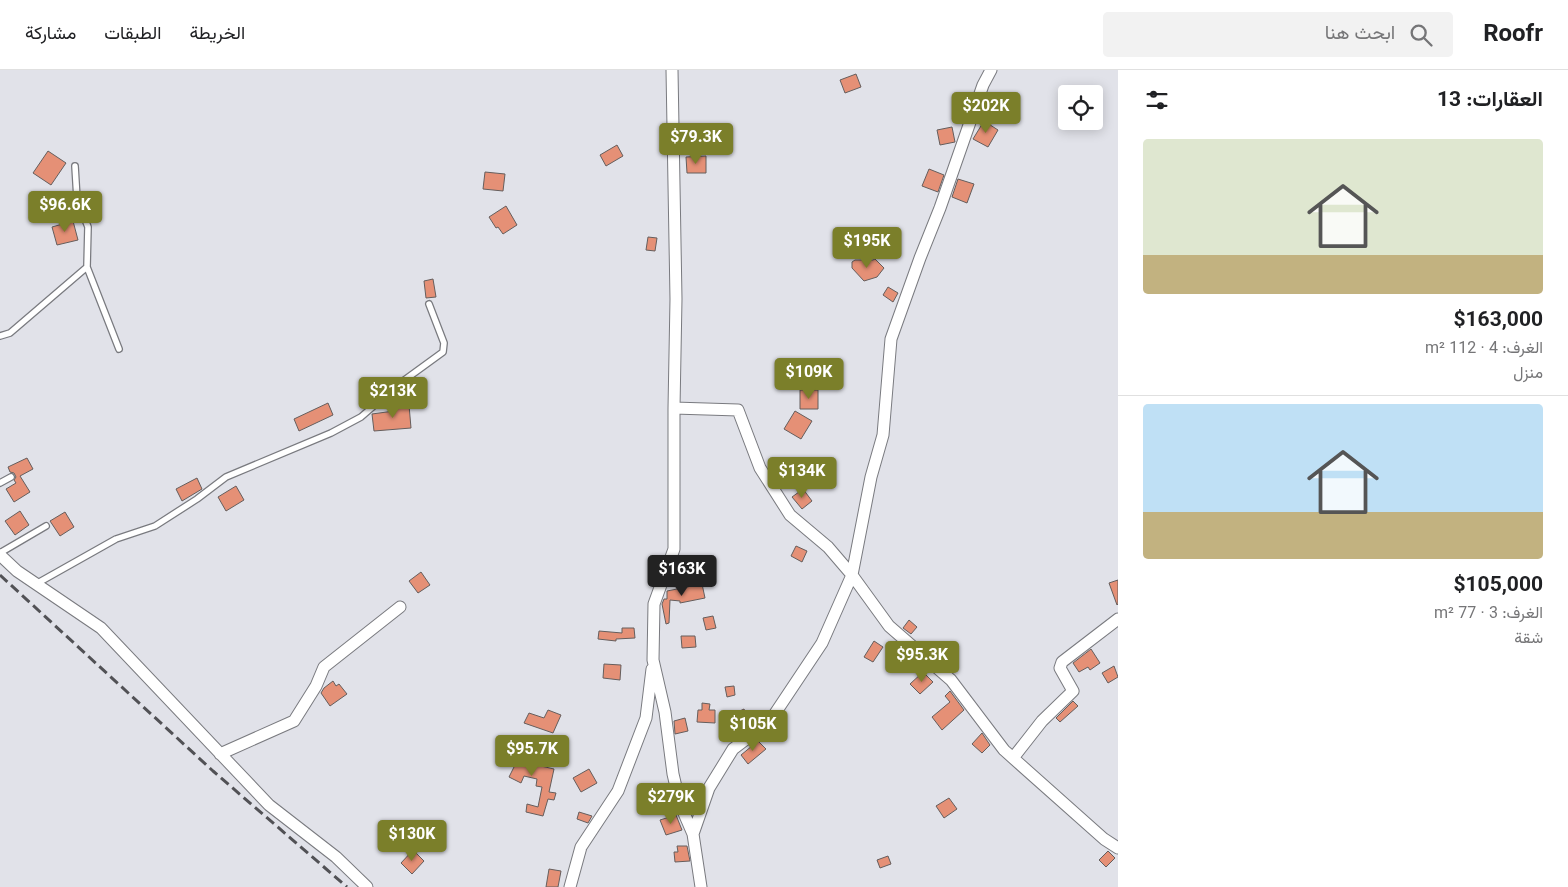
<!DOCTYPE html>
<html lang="ar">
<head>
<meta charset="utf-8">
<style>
	:root { --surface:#fff; --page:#f2f2f2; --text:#202124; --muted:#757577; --line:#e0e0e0; --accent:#7b7f2a }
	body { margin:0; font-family:Georgia,Vazirmatn,serif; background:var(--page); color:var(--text); direction:rtl; height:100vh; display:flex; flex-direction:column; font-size:19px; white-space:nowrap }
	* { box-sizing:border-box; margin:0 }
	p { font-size:16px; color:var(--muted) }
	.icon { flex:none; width:28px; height:28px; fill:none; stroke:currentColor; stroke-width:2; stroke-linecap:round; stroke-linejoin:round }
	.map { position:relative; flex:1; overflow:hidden; direction:ltr }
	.details { display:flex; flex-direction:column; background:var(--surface); width:450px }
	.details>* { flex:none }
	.controls { position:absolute; left:1058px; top:15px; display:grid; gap:10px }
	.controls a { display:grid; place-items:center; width:45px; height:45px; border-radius:5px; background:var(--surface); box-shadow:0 2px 12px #0003; font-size:25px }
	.price { position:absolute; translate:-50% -42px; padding:0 11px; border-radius:5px; background:var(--accent); color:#fff; font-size:16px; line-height:32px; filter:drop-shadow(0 1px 2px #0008) }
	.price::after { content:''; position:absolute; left:50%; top:30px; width:15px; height:11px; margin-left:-8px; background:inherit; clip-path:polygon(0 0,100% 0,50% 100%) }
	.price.selected { background:#222; color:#fff }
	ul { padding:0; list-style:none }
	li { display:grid; align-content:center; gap:10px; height:265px; padding:0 25px }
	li+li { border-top:1px solid var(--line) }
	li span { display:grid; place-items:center; height:155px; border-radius:5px; color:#555 }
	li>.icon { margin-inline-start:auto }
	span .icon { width:90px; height:90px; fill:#fffc; stroke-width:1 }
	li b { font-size:21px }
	h2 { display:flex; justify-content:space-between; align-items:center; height:60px; padding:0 25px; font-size:21px }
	header { display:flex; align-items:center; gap:30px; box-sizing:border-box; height:70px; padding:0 25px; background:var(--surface); border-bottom:1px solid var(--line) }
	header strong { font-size:24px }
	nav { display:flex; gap:28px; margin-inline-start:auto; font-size:18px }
	.search { width:350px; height:45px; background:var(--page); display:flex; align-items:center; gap:12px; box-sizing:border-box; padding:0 18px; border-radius:5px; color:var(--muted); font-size:19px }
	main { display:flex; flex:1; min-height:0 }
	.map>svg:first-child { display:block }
	.building { fill:#e59076; stroke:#655e5d }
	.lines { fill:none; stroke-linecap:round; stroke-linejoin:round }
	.service-casing { stroke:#797a7f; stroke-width:8 }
	.minor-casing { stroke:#797a7f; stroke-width:13 }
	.service { stroke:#fff; stroke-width:5.5 }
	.minor { stroke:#fff; stroke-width:11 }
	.rail { stroke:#515155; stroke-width:3; stroke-dasharray:10 5; stroke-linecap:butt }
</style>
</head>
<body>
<header>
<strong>Roofr</strong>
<div class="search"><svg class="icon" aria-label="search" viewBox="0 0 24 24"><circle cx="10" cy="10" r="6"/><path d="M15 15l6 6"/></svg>ابحث هنا</div>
<nav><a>الخريطة</a><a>الطبقات</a><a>مشاركة</a></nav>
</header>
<main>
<section class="details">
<h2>العقارات: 13<svg class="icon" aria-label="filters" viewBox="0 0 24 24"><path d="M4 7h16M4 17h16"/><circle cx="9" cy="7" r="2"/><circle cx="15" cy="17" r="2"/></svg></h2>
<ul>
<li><span style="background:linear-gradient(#dfe7d0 75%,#c2b280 0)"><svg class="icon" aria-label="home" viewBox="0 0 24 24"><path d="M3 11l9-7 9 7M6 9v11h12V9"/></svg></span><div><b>$163,000</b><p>الغرف: 4 · 112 m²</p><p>منزل</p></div></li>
<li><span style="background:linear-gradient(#bfe0f5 70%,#c2b280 0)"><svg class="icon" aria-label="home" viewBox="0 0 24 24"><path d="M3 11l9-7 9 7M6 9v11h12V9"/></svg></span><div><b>$105,000</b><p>الغرف: 3 · 77 m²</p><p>شقة</p></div></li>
</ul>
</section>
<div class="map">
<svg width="1118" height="817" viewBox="0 0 1118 817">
	<rect width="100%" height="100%" fill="#e1e2e9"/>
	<path class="building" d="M 856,4 L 861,17 L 845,23 L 840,10 Z
		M 984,51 L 998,60 L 988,77 L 973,69 Z
		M 952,57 L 955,72 L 940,75 L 937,60 Z
		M 617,75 L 623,86 L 606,96 L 600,85 Z
		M 48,81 L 66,93 L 51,115 L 33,103 Z
		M 706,86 L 706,103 L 687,103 L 686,87 Z
		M 929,99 L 944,105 L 938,122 L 922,116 Z
		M 485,102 L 505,104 L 503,121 L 483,119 Z
		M 958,109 L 974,114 L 967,133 L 952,127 Z
		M 506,136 L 517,155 L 503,164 L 498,157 L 496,158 L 489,147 Z
		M 73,151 L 78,170 L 57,175 L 52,157 Z
		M 648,167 L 657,168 L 655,181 L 646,180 Z
		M 875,189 L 884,198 L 877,207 L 864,211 L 852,198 L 852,192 L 855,190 L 873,190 Z
		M 433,209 L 436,227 L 426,228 L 424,211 Z
		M 888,217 L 898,223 L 893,232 L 883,225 Z
		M 800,320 L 818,320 L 818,339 L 800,339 Z
		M 328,333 L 333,345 L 299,361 L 294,349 Z
		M 409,335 L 411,358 L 374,361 L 372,344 L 394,341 L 393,336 Z
		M 795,341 L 812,351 L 801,369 L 784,359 Z
		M 27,388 L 33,399 L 20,406 L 30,422 L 14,432 L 6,419 L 16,413 L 14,410 L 16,407 L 14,403 L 10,402 L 8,397 Z
		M 197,408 L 202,419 L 182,431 L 176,419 Z
		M 236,416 L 244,430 L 226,441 L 218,427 Z
		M 803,419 L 812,431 L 802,439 L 792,427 Z
		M 20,441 L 29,455 L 15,465 L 5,451 Z
		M 65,442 L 74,457 L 60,466 L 50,451 Z
		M 796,476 L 807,481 L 802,492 L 791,486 Z
		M 676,494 L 685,499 L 679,510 L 672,506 Z
		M 421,502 L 430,515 L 418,523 L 409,511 Z
		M 1118,510 L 1118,534 L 1117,535 L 1109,513 Z
		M 702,514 L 705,528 L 680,533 L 680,531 L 670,530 L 669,553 L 666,554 L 662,534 L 664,529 L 667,529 L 667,521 Z
		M 713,546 L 716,558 L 706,560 L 703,548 Z
		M 909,550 L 917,557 L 911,564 L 903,558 Z
		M 622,558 L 634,558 L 635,568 L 616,569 L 616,571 L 598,569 L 599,561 L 622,563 Z
		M 681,566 L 695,566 L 696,577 L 682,578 Z
		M 874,571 L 883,577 L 873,592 L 864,587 Z
		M 1091,579 L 1100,593 L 1090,600 L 1088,597 L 1079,602 L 1073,593 Z
		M 604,594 L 621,595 L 620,610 L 603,608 Z
		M 1114,596 L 1118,607 L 1108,613 L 1102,603 Z
		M 923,602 L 933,612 L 920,624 L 910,614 Z
		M 333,611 L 336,616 L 339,614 L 347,624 L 330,636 L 321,623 L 324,618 Z
		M 734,616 L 735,625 L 727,627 L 725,617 Z
		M 950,621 L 964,640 L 942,660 L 932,647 L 950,632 L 945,626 Z
		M 1073,631 L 1078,636 L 1060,652 L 1056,648 Z
		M 702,633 L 710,634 L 709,640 L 715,640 L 715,653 L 697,652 L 698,640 L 702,640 Z
		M 744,639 L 750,653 L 732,660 L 727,647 Z
		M 548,640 L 561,645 L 553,663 L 524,653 L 529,643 L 544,648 Z
		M 685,648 L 688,661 L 675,664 L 674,651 Z
		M 982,663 L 990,675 L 982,683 L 972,674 Z
		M 758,671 L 766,679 L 748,694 L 741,685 Z
		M 515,676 L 532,681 L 528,693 L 554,699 L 549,722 L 556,723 L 554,730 L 548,729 L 543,746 L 526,742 L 527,734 L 538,737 L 542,717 L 536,716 L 537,709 L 524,706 L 521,713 L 509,707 L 515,695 L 503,691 L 506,683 L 512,685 Z
		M 589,699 L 597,713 L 581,722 L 573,708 Z
		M 949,728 L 957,739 L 944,748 L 936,736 Z
		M 579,742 L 592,746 L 588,753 L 577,749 Z
		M 676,745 L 682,760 L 666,765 L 660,750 Z
		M 677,776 L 687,776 L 690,791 L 675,792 L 674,782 L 678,782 Z
		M 413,780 L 424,791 L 412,804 L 401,793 Z
		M 1108,781 L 1115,788 L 1106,797 L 1099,790 Z
		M 888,786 L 891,794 L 880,798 L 877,790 Z
		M 549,799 L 561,801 L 558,817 L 546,817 Z"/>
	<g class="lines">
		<defs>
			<path id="service" d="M 75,96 L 77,129 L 88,157 L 87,197
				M 0,266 L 10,263 L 87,197 L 119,279
				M 0,413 L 11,407
				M 0,483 L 46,456
				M 36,514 L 116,469 L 155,456 L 197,429 L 226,407 L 331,363 L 361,347 L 399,314 L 443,282 L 444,273 L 429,234"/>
			<path id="minor" d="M 672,0 L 676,229 L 674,338 L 674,479 L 654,534 L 653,590 L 665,642 L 673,704 L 680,734 L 693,764 L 701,817
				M 674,338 L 738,340 L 760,398 L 790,445 L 828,477 L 852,505 L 889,556 L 951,610 L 1004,680 L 1104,769 L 1118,778
				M 0,485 L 17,501 L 101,558 L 269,735 L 336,787 L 367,817
				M 220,684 L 294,651 L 316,616 L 324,597 L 400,537
				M 1013,688 L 1042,651 L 1073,621 L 1060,598 L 1062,592 L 1118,549
				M 693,764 L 709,718 L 733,679 L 770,651 L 822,573 L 852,505 L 871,407 L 883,365 L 891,269 L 920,188 L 940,138 L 983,15 L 991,0
				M 570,817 L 581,777 L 618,721 L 646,648 L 652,599"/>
		</defs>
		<use href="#service" class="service-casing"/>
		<use href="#minor" class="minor-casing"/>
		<use href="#service" class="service"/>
		<use href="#minor" class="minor"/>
		<path class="rail" d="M 0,505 L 213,701 L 347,817"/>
	</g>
</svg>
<div class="controls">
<a><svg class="icon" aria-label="locate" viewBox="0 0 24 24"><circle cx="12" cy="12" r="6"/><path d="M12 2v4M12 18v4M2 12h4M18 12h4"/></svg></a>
</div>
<b class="price" style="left:986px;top:64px">$202K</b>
<b class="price" style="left:696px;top:95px">$79.3K</b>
<b class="price" style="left:65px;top:163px">$96.6K</b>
<b class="price" style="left:867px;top:199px">$195K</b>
<b class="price" style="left:809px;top:330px">$109K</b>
<b class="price" style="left:393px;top:349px">$213K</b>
<b class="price" style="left:802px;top:429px">$134K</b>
<b class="price selected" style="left:682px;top:527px">$163K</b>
<b class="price" style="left:922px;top:613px">$95.3K</b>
<b class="price" style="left:753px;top:682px">$105K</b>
<b class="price" style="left:532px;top:707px">$95.7K</b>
<b class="price" style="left:671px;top:755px">$279K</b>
<b class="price" style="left:412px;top:792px">$130K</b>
</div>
</main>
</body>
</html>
